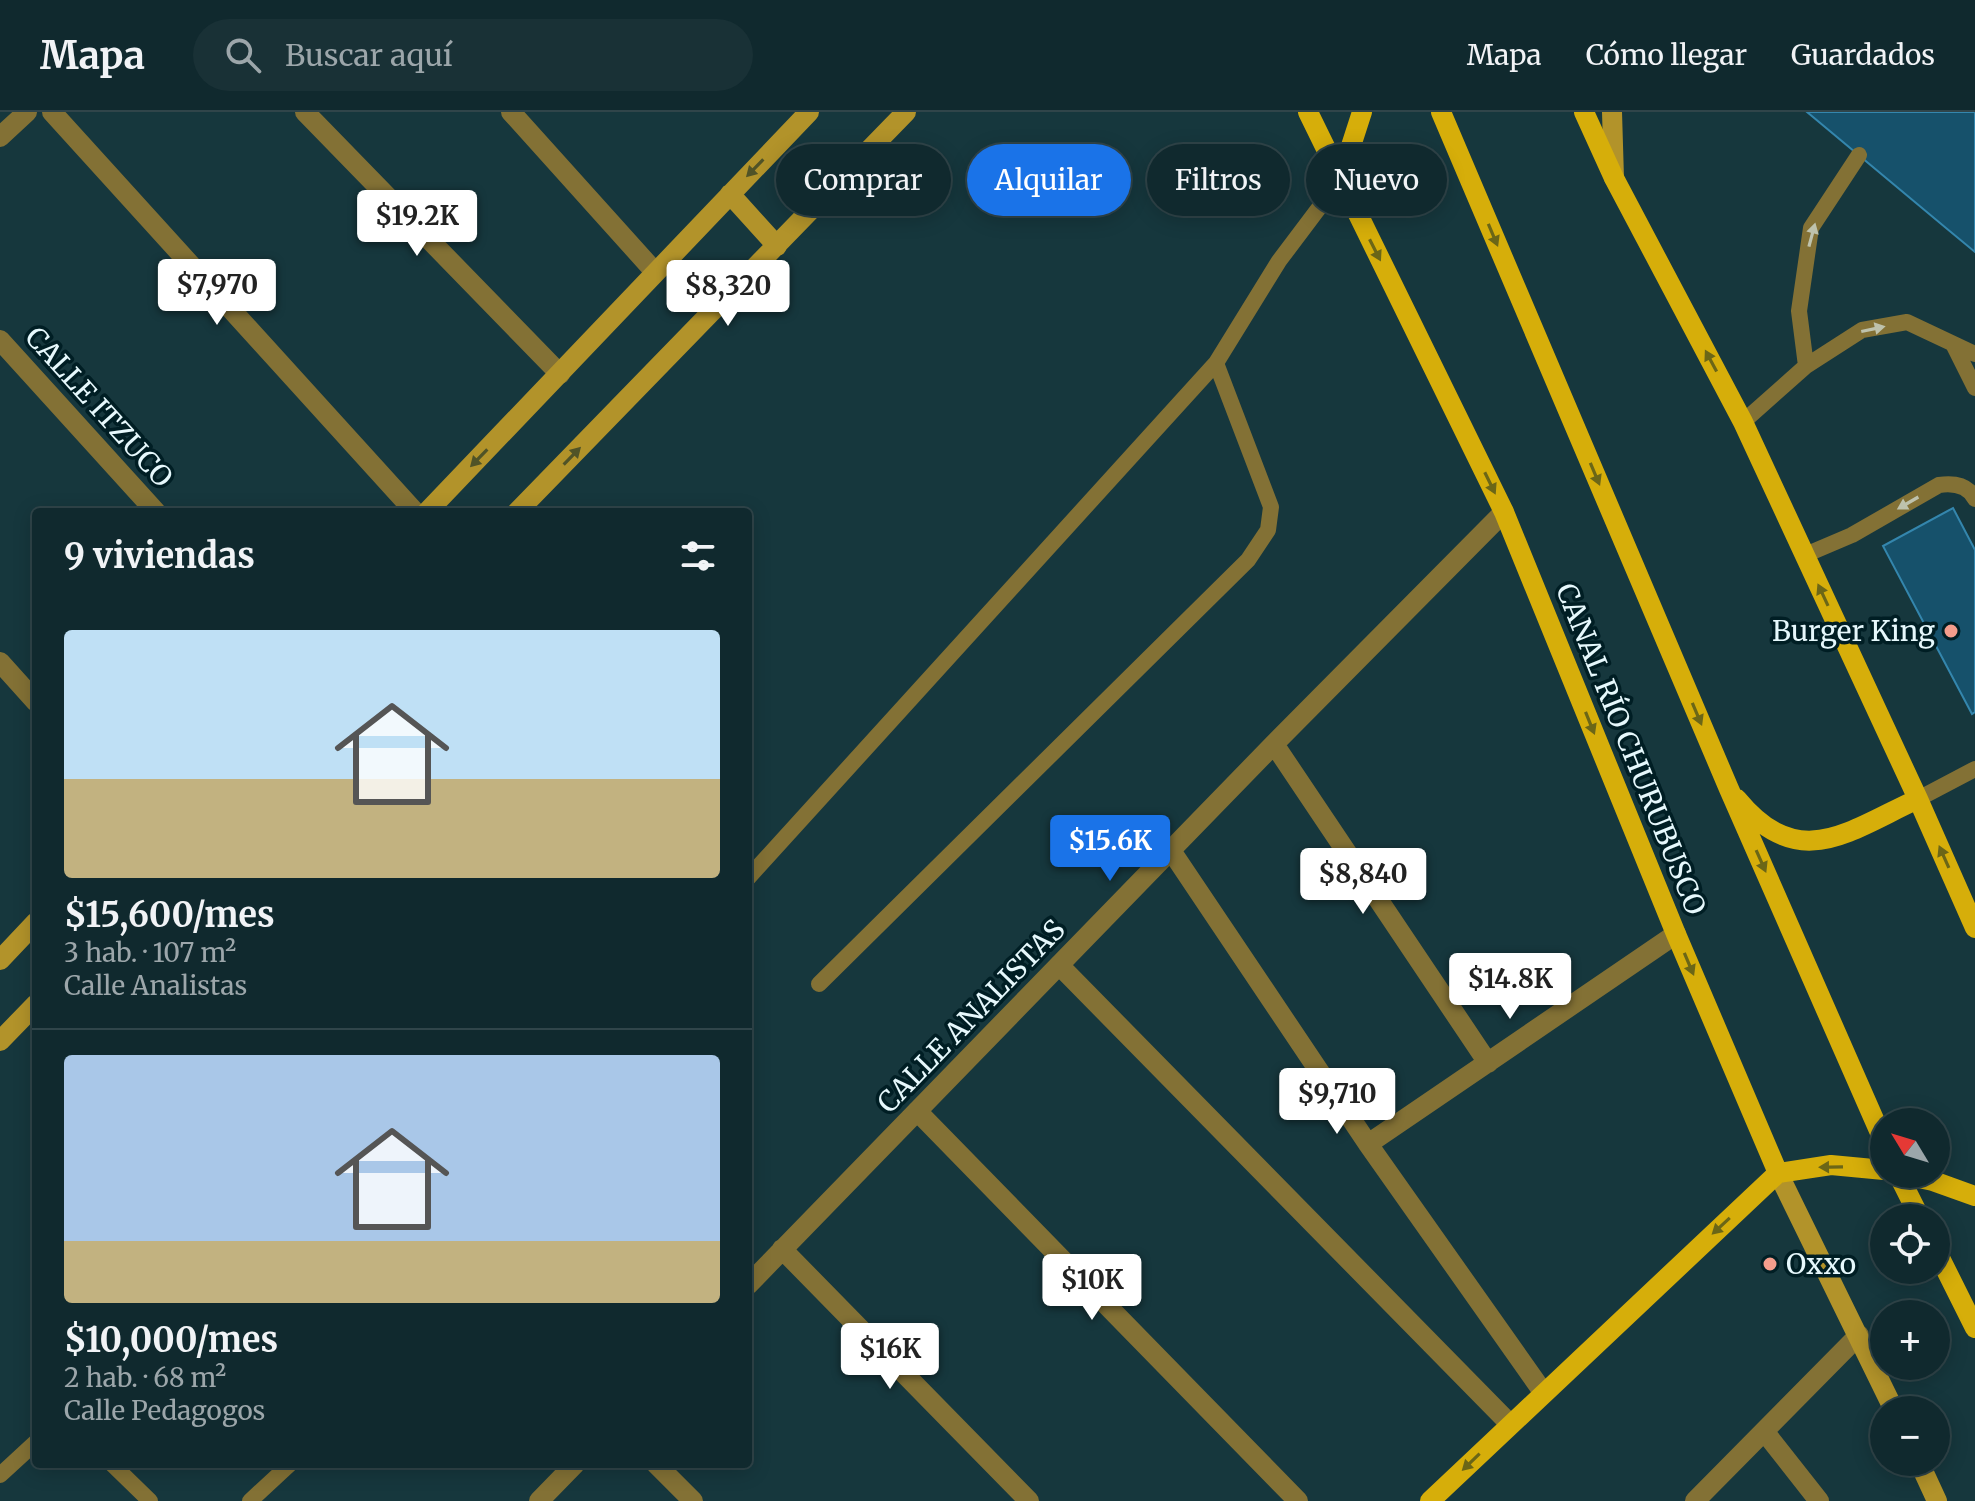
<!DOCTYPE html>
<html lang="es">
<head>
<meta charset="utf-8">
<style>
	:root { --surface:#10292e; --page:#193136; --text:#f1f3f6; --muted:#9ca6aa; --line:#30454a; --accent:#1a73e8 }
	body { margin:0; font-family:Merriweather,serif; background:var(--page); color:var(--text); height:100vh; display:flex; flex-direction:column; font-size:30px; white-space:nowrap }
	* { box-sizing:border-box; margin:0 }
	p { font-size:26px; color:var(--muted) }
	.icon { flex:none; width:44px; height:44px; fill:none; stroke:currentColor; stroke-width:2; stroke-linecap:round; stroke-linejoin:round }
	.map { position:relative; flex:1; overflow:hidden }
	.drawer { position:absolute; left:32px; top:396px; width:720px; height:960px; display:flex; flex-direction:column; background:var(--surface); border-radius:8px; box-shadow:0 4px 20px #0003,0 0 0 2px var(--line) }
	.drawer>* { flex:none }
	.banner { position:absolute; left:776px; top:32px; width:760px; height:72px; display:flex; gap:16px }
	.needle { width:52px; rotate:308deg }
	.tools { position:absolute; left:1870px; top:996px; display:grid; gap:16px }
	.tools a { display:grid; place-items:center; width:80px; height:80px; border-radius:50%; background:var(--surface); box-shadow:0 4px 20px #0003,0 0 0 2px var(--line); font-size:40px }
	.price { position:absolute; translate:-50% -68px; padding:0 18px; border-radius:8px; background:#fff; color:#222; font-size:26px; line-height:52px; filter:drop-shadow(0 2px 4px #0008) }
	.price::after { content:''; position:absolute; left:50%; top:48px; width:24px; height:18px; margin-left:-12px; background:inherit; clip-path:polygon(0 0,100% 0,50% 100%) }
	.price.on { background:var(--accent); color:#fff }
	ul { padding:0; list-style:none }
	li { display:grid; align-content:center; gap:16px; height:424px; padding:0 32px }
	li+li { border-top:2px solid var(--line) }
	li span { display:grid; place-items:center; height:248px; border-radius:8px; color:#555 }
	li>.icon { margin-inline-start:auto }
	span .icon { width:144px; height:144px; fill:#fffc; stroke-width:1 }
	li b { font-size:34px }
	h2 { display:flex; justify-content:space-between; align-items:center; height:96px; padding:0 32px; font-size:34px }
	.pill { padding:0 28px; border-radius:36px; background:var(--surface); box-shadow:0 4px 20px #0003,0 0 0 2px var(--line); font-size:28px; line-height:72px }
	.pill.on { background:var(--accent); color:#fff }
	header { display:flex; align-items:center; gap:48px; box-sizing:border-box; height:112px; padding:0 40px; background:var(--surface); border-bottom:2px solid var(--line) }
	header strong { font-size:38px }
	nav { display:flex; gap:44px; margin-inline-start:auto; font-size:28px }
	.search { width:560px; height:72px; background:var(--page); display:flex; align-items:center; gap:20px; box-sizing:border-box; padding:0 28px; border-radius:44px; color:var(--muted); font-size:30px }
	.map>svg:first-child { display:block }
	.building { fill:#16516b; stroke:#3486ad; stroke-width:2 }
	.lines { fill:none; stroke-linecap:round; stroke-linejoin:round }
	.lane { stroke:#837135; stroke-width:16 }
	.street { stroke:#837135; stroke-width:20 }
	.secondary { stroke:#b2932a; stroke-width:20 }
	.primary { stroke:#d6ae0a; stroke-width:20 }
	.oneway { fill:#505327 }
	.oneway2 { fill:#6b6617 }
	.oneway3 { fill:#bec2ac }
	.poi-dot { fill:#f49d8c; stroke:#001e24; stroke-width:3 }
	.labels { text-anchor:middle; stroke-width:7; stroke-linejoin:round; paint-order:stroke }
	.street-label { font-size:28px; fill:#e6f8fc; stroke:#001e24 }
	.poi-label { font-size:28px; fill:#e6f8fc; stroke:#001e24; text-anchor:end }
</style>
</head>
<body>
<header>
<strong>Mapa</strong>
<div class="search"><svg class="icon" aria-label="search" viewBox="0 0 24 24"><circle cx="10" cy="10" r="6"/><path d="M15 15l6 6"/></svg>Buscar aquí</div>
<nav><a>Mapa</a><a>Cómo llegar</a><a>Guardados</a></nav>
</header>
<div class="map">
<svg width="1975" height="1389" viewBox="0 0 1975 1389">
	<rect width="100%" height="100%" fill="#16373d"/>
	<path class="building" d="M 1807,0 L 1975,0 L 1975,140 L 1946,116 Z
		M 1953,396 L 1975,438 L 1975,600 L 1972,602 L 1883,434 Z"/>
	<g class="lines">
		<path class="lane" d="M 1953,232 L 1975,276
			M 1806,254 L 1799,199 L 1811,116 L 1859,43
			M 1743,310 L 1806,254 L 1862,218 L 1907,210 L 1975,242
			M 1805,443 L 1852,423 L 1939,373 C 1953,371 1968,373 1975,387
			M 1918,687 L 1975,657
			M 748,766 L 1216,251
			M 819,872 L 1248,448 L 1268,418 L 1271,395 L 1216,251 L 1279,149 L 1340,68
			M 112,1352 L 150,1389
			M 0,1363 L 36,1330
			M 250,1389 L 290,1352"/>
		<path class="street" d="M 52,0 L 415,400
			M 305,0 L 560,262
			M 511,0 L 655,160
			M 0,25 L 27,0
			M 0,228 L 156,400
			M 0,550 L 36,590
			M 1274,632 L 1488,951
			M 1172,740 L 1368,1032 L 1543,1280
			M 1059,853 L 1510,1312
			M 917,999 L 1298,1389
			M 1368,1032 L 1676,822
			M 782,1137 L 1029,1389
			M 748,1173 L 1274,632 L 1504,400
			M 1764,1319 L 1819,1389
			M 656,1352 L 693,1389
			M 539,1389 L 575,1352
			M 1695,1389 L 1859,1223"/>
		<path class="secondary" d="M 1612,0 L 1614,66
			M 730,82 L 777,134
			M 427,400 L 809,0
			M 517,400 L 906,0
			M 0,848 L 36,810
			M 0,929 L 36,892
			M 1778,1061 L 1894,1298
			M 1919,1350 L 1937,1389"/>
		<path class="primary" d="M 1308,0 L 1504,400 L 1676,822 L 1778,1061
			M 1441,0 L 1729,677 L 1884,1030
			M 1584,0 L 1614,66 L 1743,310 L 1918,687 L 1975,816
			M 1340,68 L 1362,0
			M 1737,687 C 1799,762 1848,719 1918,687
			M 1898,1062 L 1920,1106
			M 1900,1062 L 1933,1069 L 1975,1084
			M 1936,1138 L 1975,1216
			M 1430,1389 L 1778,1061 L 1831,1053 L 1884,1058"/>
	</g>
	<defs><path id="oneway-solid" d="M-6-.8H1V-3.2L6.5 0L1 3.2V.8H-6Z" transform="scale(2)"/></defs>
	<g class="oneway">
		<use href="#oneway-solid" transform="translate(755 56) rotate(134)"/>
		<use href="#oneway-solid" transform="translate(572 344) rotate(-46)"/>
		<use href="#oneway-solid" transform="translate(479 346) rotate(134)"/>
	</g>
	<g class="oneway2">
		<use href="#oneway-solid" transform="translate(1493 123) rotate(67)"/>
		<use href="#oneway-solid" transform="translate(1375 138) rotate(63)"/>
		<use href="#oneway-solid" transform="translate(1711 249) rotate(-118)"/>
		<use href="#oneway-solid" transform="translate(1595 362) rotate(67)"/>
		<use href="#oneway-solid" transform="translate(1490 371) rotate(64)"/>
		<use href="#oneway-solid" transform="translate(1823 483) rotate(-115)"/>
		<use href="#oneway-solid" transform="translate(1697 602) rotate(67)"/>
		<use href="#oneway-solid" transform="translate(1590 611) rotate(68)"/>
		<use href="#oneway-solid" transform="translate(1944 745) rotate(-114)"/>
		<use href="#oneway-solid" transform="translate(1761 749) rotate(66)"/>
		<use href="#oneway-solid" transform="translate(1689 852) rotate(67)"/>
		<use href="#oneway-solid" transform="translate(1831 1055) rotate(179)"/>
		<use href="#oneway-solid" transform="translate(1721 1114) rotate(137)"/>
		<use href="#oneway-solid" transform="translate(1471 1350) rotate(136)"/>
	</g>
	<g class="oneway3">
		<use href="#oneway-solid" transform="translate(1812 123) rotate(-75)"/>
		<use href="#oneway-solid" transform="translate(1873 217) rotate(-12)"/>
		<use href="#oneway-solid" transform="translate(1908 391) rotate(150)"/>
	</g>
	<g class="poi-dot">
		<circle cx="1951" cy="519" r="8"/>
		<circle cx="1770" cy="1152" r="8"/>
	</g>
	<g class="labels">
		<g class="street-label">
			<text transform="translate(99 295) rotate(48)" y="10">CALLE ITZUCO</text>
			<text transform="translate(1631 637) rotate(68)" y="10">CANAL RÍO CHURUBUSCO</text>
			<text transform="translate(971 904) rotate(-46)" y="10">CALLE ANALISTAS</text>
		</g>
		<g class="poi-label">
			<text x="1935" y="529">Burger King</text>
			<text x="1786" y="1162" text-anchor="start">Oxxo</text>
		</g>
	</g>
</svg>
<div class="tools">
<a><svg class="needle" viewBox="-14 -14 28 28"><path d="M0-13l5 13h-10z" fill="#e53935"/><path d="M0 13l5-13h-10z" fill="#9ca6aa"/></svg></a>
<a><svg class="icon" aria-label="locate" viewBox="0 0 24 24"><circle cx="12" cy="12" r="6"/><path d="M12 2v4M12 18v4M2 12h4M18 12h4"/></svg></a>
<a>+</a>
<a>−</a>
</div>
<b class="price" style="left:417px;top:146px">$19.2K</b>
<b class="price" style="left:217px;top:215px">$7,970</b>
<b class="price" style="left:728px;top:216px">$8,320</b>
<b class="price on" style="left:1110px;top:771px">$15.6K</b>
<b class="price" style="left:1363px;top:804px">$8,840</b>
<b class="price" style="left:1510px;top:909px">$14.8K</b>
<b class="price" style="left:1337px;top:1024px">$9,710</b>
<b class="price" style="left:1092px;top:1210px">$10K</b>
<b class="price" style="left:890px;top:1279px">$16K</b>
<div class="banner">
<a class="pill">Comprar</a>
<a class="pill on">Alquilar</a>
<a class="pill">Filtros</a>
<a class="pill">Nuevo</a>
</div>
<section class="drawer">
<h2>9 viviendas<svg class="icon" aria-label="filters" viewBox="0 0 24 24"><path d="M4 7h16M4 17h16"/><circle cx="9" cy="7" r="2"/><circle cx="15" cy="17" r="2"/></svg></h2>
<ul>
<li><span style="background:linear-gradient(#bfe0f5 60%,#c2b280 0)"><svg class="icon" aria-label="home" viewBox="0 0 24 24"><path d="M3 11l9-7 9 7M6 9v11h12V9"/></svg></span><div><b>$15,600/mes</b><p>3 hab. · 107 m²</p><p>Calle Analistas</p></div></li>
<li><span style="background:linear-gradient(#a9c7e8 75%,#c2b280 0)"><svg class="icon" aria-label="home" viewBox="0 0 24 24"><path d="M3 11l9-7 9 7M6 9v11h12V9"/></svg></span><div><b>$10,000/mes</b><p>2 hab. · 68 m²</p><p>Calle Pedagogos</p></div></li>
</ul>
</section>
</div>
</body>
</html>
